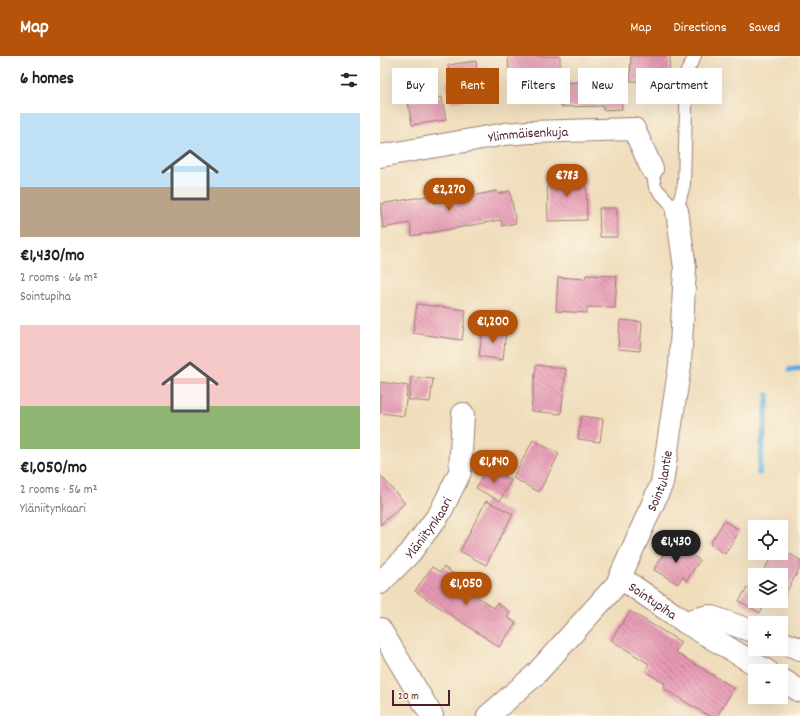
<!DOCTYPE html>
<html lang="en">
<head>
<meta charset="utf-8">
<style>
	:root { --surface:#fff; --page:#f2f2f2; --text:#222; --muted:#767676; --accent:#b45309 }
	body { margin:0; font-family:Dekko,sans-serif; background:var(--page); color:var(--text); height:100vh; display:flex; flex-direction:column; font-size:15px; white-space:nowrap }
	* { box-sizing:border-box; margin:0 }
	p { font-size:13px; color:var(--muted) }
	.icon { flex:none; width:22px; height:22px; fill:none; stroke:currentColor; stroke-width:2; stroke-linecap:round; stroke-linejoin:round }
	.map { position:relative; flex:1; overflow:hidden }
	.drawer { display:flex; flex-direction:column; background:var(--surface); width:380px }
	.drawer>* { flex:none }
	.banner { position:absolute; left:12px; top:12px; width:348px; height:36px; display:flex; gap:8px }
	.controls { position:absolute; left:368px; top:464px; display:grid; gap:8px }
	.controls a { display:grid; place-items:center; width:40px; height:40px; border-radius:0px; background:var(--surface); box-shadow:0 4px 16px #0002; font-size:20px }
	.scale { position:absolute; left:12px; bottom:10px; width:58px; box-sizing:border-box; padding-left:4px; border:2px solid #4a1f2b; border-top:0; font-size:11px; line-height:14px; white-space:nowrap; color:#4a1f2b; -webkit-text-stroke:3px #fcf5e5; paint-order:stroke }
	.price { position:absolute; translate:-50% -34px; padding:0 9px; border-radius:14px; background:var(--accent); color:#fff; font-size:13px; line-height:26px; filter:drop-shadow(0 1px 2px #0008) }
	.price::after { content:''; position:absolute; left:50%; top:24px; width:12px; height:9px; margin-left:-6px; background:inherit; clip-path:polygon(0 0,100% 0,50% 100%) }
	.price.selected { background:#222; color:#fff }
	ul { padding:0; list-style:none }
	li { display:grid; align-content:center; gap:8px; height:212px; padding:0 20px }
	li span { display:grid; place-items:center; height:124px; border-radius:0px; color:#555 }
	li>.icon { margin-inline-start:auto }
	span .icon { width:72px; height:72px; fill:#fffc; stroke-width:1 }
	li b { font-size:17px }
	h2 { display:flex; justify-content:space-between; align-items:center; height:48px; padding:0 20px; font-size:17px }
	.chip { padding:0 14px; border-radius:0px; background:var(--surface); box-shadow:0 4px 16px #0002; font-size:14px; line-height:36px }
	.chip.selected { background:var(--accent); color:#fff }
	header { display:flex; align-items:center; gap:24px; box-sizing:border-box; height:56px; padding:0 20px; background:var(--accent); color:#fff }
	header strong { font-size:19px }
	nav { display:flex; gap:22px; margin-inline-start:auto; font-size:14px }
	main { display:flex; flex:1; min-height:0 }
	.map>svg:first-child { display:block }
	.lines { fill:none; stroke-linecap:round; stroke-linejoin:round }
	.stream { stroke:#62adda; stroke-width:6 }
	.building { fill:url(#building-back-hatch) }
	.lane-casing { stroke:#9c7e73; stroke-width:14 }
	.street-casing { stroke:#9c7e73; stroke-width:24 }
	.lane { stroke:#fff; stroke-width:12 }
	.street { stroke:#fff; stroke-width:22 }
	.labels { text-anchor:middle; stroke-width:3.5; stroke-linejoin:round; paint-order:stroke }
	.street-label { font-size:14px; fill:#4a1f2b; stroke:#fcf5e5 }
</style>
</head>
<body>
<header>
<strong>Map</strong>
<nav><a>Map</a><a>Directions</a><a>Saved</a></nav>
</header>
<main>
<section class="drawer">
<h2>6 homes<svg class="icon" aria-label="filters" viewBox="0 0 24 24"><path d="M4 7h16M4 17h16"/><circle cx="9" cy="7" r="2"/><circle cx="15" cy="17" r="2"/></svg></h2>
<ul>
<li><span style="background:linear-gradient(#bfe0f5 60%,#b9a48a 0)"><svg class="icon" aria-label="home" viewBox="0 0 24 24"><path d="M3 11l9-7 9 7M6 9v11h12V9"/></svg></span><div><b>€1,430/mo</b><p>2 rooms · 66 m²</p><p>Sointupiha</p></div></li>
<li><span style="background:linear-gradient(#f6c9c9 65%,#8fb573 0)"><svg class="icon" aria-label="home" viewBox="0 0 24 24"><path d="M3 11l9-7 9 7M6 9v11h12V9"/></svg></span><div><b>€1,050/mo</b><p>2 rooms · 56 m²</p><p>Yläniitynkaari</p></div></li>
</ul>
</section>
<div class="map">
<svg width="420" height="660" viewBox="0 0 420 660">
	<defs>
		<pattern id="building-back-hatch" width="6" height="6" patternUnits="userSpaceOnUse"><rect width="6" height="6" fill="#e699b4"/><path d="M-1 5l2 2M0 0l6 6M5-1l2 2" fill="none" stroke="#bc7c93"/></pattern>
	</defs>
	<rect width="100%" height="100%" fill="#fcf5e5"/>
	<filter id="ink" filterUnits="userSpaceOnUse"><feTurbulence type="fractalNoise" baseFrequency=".025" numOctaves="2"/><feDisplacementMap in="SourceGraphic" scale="8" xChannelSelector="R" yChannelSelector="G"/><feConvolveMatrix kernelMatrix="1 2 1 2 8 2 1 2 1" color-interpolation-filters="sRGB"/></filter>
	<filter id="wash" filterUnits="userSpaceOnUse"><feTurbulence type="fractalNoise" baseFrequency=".012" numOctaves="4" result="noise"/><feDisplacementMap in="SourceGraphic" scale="16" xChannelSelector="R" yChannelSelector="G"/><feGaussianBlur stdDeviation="0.9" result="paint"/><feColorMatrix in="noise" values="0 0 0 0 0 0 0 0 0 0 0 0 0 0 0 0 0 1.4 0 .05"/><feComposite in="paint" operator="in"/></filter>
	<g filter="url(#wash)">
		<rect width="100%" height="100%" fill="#efddbb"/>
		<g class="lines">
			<path class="stream" d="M 410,314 L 420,313
				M 379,417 L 388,339"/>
		</g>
		<g id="blocks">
			<path class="building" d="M 128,0 L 180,0 L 180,24 L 145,25 L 145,17 L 129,17 Z
				M 251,0 L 290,0 L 289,17 L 278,16 L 278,25 L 250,25 Z
				M 96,5 L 97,14 L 102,13 L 104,28 L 98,29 L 100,42 L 70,46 L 67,29 L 71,28 L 68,9 Z
				M 202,26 L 203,33 L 241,33 L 242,53 L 223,54 L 223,50 L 181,51 L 180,27 Z
				M 62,41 L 66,64 L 32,69 L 28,46 Z
				M 178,118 L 196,118 L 196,122 L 206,122 L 207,164 L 168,165 L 167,123 L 179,123 Z
				M 117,135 L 118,138 L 130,135 L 136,167 L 122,170 L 121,164 L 32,180 L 30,167 L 3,172 L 0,148 L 53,139 L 54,147 Z
				M 219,152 L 237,152 L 237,181 L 220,181 Z
				M 206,219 L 237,220 L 235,252 L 207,251 L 207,257 L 176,255 L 178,221 L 205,223 Z
				M 37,248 L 86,254 L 82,284 L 33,277 Z
				M 240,264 L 262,266 L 260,295 L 238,293 Z
				M 103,272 L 126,275 L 123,304 L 99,300 Z
				M 156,309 L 186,313 L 181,358 L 151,355 Z
				M 31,321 L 53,323 L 50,346 L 29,344 Z
				M 0,326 L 28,330 L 24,360 L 0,357 Z
				M 201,360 L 223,363 L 220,386 L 198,383 Z
				M 153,384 L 179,398 L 159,436 L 133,422 Z
				M 107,411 L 131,424 L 120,445 L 96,432 Z
				M 0,419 L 25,447 L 0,469 Z
				M 106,445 L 133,458 L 106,509 L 80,495 Z
				M 344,465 L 360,474 L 345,498 L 330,488 Z
				M 290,487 L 320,504 L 307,524 L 302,521 L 298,528 L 274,514 Z
				M 401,493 L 420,504 L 420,512 L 401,545 L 401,519 L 381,519 L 394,497 L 401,497 Z
				M 52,511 L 60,516 L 64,511 L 77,520 L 74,525 L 114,552 L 117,547 L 130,556 L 127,561 L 136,567 L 119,591 L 35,535 Z
				M 375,530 L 375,545 L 387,545 L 380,557 L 359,545 L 367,532 L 372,535 Z
				M 250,555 L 301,586 L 295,596 L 354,632 L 337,660 L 329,660 L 283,632 L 285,628 L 265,615 L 269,608 L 231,584 Z"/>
		</g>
	</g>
	<g filter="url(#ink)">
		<use href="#blocks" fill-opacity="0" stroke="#9c7e73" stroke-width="1"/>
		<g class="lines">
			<defs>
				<path id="lane" d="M 272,113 L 275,131 L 297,155
					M 297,155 L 304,128 L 307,15 L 315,0"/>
				<g id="street">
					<path id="s1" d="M 0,100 L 125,78 L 150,76 L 254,73 L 272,113"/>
					<path id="s2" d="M 241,522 L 305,566 L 387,615"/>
					<path id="s3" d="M 0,527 L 30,497 L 60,457 L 80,416 L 83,358"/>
					<path d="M 305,566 L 329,560 L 375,576"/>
					<path d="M 0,573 L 52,660"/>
					<path d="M 401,586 L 420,593"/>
					<path d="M 401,623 L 420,635"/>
					<path id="s4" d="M 108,660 L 155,619 L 237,528 L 282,427 L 300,309 L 305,212 L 297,155"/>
				</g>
			</defs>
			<use href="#lane" class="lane-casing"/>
			<use href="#street" class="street-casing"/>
			<use href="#lane" class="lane"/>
			<use href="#street" class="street"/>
		</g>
	</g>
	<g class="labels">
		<g class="street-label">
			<text dy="5" stroke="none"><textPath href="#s1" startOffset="150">Ylimmäisenkuja</textPath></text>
			<text dy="5" stroke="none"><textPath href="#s4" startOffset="297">Sointulantie</textPath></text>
			<text dy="5" stroke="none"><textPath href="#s3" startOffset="74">Yläniitynkaari</textPath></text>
			<text dy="5" stroke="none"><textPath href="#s2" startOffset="39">Sointupiha</textPath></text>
		</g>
	</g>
</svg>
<div class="controls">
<a><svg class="icon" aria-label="locate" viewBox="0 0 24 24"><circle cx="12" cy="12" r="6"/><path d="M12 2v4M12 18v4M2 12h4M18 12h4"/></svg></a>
<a><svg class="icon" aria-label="layers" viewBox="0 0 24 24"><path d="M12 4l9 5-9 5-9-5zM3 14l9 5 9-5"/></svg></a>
<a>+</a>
<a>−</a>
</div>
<div class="scale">20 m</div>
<b class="price" style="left:187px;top:142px">€783</b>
<b class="price" style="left:69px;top:156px">€2,270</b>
<b class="price" style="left:113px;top:288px">€1,200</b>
<b class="price" style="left:114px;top:428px">€1,840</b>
<b class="price selected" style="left:296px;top:508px">€1,430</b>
<b class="price" style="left:86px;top:550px">€1,050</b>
<div class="banner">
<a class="chip">Buy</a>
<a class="chip selected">Rent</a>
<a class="chip">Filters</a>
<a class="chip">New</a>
<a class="chip">Apartment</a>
</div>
</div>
</main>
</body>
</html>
